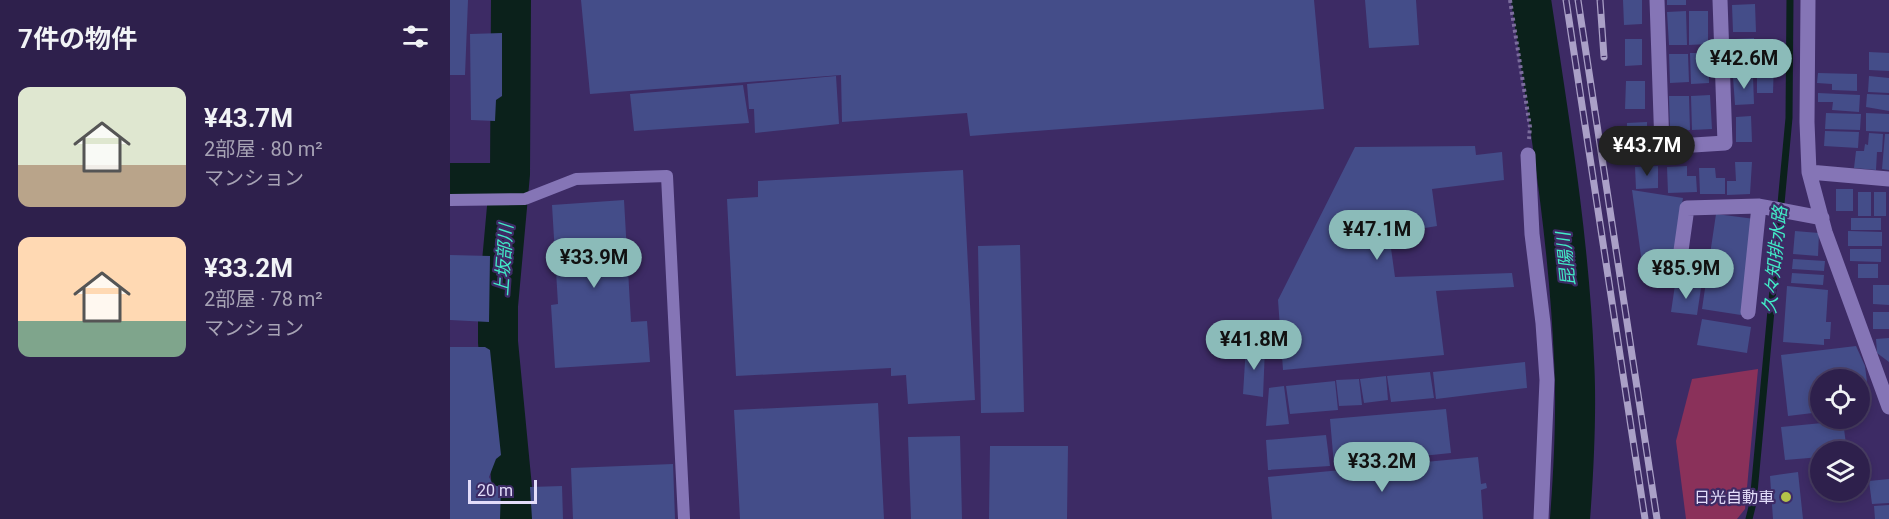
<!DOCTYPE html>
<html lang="ja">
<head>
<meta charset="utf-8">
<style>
	:root { --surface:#2e204c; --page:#362853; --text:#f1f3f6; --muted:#a7a3b5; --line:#493e64; --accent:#8bbbb9 }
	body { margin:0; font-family:Roboto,"Noto Sans JP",sans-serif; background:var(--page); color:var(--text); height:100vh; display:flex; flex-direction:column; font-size:22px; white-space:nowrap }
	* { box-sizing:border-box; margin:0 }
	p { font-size:20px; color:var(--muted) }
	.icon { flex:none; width:33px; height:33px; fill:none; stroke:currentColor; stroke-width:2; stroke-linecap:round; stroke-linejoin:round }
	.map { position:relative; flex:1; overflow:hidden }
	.drawer { display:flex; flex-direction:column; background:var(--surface); width:450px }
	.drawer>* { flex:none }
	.buttons { position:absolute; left:1360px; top:369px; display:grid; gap:12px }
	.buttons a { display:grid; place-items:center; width:60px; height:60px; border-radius:50%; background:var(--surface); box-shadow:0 3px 9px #0003,0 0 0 2px var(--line); font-size:30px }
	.scale { position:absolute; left:18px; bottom:15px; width:69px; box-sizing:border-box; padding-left:6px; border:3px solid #e3ddfa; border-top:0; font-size:16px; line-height:21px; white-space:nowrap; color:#e3ddfa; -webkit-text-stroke:4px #3d2b65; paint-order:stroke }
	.price { position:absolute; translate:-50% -51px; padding:0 14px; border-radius:21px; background:var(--accent); color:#111; font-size:20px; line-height:39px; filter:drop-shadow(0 2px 3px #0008) }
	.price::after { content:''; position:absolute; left:50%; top:36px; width:18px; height:14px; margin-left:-9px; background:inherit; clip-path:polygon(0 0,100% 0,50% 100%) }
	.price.active { background:#222; color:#fff }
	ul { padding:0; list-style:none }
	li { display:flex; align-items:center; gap:18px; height:150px; padding:0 18px }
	li span { display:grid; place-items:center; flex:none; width:168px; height:120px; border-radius:12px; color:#555 }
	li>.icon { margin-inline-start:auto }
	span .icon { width:72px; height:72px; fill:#fffc; stroke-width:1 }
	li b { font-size:26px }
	h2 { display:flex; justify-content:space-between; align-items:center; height:72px; padding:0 18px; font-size:26px }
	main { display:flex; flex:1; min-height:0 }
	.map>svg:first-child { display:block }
	.green { fill:#8a315a }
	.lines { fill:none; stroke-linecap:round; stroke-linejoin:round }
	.stream { stroke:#0b211b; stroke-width:7 }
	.river { stroke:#0b211b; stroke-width:40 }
	.building { fill:#444d89 }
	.path { stroke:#7c6e9d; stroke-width:4; stroke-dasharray:3 3; stroke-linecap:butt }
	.service { stroke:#8575b6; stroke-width:12 }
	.minor { stroke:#8575b6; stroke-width:15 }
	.rail-casing { stroke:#aaa0c7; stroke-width:7 }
	.rail { stroke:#3d2b65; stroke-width:4.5; stroke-dasharray:14; stroke-linecap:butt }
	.poi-dot { fill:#b5c249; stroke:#3d2b65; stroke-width:2 }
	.labels { text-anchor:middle; stroke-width:4.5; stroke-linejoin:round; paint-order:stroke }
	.poi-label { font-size:16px; fill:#e3ddfa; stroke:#3d2b65; text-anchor:end }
	.water-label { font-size:18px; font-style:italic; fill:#42ecc7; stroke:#3d2b65 }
</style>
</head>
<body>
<main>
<section class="drawer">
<h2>7件の物件<svg class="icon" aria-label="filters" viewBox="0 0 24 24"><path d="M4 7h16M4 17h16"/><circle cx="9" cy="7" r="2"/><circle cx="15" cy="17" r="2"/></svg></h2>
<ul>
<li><span style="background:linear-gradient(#dfe7d0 65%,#b9a48a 0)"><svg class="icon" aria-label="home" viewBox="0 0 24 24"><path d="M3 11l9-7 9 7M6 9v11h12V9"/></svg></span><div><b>¥43.7M</b><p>2部屋 · 80 m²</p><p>マンション</p></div></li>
<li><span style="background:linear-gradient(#ffd9b3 70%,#7fa58c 0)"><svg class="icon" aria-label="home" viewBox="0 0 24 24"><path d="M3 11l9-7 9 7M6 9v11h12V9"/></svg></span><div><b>¥33.2M</b><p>2部屋 · 78 m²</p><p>マンション</p></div></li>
</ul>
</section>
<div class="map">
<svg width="1439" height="519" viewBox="0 0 1439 519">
	<rect width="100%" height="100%" fill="#3d2b65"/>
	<path class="green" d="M 1308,369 L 1295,509 L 1287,519 L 1236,519 L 1226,441 L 1242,379 Z"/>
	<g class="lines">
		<path class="stream" d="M 1299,519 L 1303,503 L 1339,118 L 1340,0"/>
		<path class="river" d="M 61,0 L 60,174 L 48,306 L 48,342 L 65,519
			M 1081,0 C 1099,119 1119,238 1124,359 C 1127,412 1124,466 1120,519
			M 0,183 L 59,183"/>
	</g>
	<path class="building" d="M 0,0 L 18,0 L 15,75 L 0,75 Z
		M 131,0 L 864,0 L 874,109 L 520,136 L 517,113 L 392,122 L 391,75 L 140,94 Z
		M 915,0 L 966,0 L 969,45 L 919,48 Z
		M 1173,0 L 1192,0 L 1192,24 L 1174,25 Z
		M 1217,0 L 1236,0 L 1236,5 L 1217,5 Z
		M 1305,4 L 1306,32 L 1283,32 L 1282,5 Z
		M 1236,11 L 1237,45 L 1219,45 L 1217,12 Z
		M 1239,11 L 1258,11 L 1258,44 L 1239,45 Z
		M 52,33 L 52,96 L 46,100 L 45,121 L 21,120 L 20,34 Z
		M 1304,38 L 1304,69 L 1286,70 L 1285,39 Z
		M 1175,39 L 1192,39 L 1192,65 L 1175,66 Z
		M 1419,52 L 1439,53 L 1439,71 L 1419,70 Z
		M 1240,53 L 1259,53 L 1259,83 L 1241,84 Z
		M 1219,54 L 1238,54 L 1239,82 L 1220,83 Z
		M 1307,60 L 1324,60 L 1323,93 L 1307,93 Z
		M 1368,73 L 1407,74 L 1407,91 L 1382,90 L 1382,84 L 1367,83 Z
		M 386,76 L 389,124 L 305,133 L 304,109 L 299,109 L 297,84 Z
		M 1303,76 L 1304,104 L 1285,105 L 1283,77 Z
		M 1419,76 L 1439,78 L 1439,93 L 1418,92 Z
		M 1176,81 L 1195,81 L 1195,109 L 1175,109 Z
		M 293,85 L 299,123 L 184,131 L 180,94 Z
		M 1368,93 L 1410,95 L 1409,112 L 1382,110 L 1383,102 L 1368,102 Z
		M 1417,94 L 1439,95 L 1439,111 L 1416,107 Z
		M 1260,95 L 1262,129 L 1242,130 L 1241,96 Z
		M 1219,96 L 1239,96 L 1240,130 L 1220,131 Z
		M 1376,113 L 1411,114 L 1410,130 L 1375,129 Z
		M 1416,113 L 1439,114 L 1439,132 L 1416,131 Z
		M 1301,116 L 1302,142 L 1286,142 L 1286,117 Z
		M 1197,122 L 1197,151 L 1177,151 L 1177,123 Z
		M 1375,131 L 1409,132 L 1408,148 L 1374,146 Z
		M 1419,133 L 1433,134 L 1432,152 L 1427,152 L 1426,170 L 1404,168 L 1406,151 L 1414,151 L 1415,144 L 1418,145 Z
		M 1435,134 L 1439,134 L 1439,170 L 1432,169 Z
		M 1025,146 L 1026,155 L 1052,152 L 1054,180 L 982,189 L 987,226 L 939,234 L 945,277 L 1062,273 L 1064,287 L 986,291 L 994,355 L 833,370 L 828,300 L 905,147 Z
		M 1285,162 L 1302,162 L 1300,194 L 1277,195 L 1277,181 L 1286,181 Z
		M 1208,166 L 1208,188 L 1186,189 L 1185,167 Z
		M 1237,166 L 1237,176 L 1246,176 L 1247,192 L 1218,193 L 1217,167 Z
		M 1249,168 L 1265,168 L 1266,178 L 1275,178 L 1275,194 L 1250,194 Z
		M 513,170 L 525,400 L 458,404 L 456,375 L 441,376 L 441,368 L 286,376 L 277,199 L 308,197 L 308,181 Z
		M 1386,189 L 1403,189 L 1403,211 L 1386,211 Z
		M 1182,190 L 1233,198 L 1219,282 L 1194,278 Z
		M 1408,192 L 1421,192 L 1421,216 L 1408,216 Z
		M 1424,192 L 1436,192 L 1436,216 L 1424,216 Z
		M 174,200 L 181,322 L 197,321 L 200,362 L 105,368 L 101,305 L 108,304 L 102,205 Z
		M 1266,214 L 1305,219 L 1291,315 L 1252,309 Z
		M 1401,218 L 1431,218 L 1431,230 L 1401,230 Z
		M 1345,231 L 1369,233 L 1368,256 L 1343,254 Z
		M 1398,231 L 1432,232 L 1432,246 L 1398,246 Z
		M 570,245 L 574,412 L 531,413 L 528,246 Z
		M 1400,249 L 1431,249 L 1431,262 L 1400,261 Z
		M 0,255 L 40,256 L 39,322 L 0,320 Z
		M 1343,259 L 1375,261 L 1374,271 L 1342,269 Z
		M 1408,264 L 1428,264 L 1428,278 L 1408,278 Z
		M 1342,273 L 1374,275 L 1373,285 L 1341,283 Z
		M 1225,285 L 1251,288 L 1247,315 L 1221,312 Z
		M 1423,285 L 1439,285 L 1439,305 L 1423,304 Z
		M 1337,286 L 1378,290 L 1376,322 L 1381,322 L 1380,339 L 1374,339 L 1374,345 L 1333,342 Z
		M 1423,312 L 1439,312 L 1439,329 L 1423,329 Z
		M 1252,319 L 1301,327 L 1297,353 L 1247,345 Z
		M 1439,338 L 1439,362 L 1427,353 L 1426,339 Z
		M 796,346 L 815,347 L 813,397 L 793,394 Z
		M 1406,346 L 1415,366 L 1420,406 L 1410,408 L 1410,380 L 1371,380 L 1371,412 L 1338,416 L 1331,355 Z
		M 0,347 L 35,347 L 40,350 L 51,455 L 46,459 L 39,477 L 43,485 L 51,487 L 50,519 L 0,519 Z
		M 1075,362 L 1077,388 L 986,399 L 983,372 Z
		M 980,372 L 984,398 L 941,402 L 937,376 Z
		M 936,376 L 938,400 L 914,403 L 910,379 Z
		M 909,379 L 912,405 L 889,406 L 886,380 Z
		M 885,381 L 888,410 L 840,414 L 836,386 Z
		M 834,386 L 839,424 L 816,426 L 819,388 Z
		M 428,403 L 434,519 L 290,519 L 284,410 Z
		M 996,409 L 1001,453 L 884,465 L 880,419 Z
		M 1393,421 L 1397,452 L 1371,452 L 1371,457 L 1335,460 L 1331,427 Z
		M 876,435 L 880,466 L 818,470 L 816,440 Z
		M 510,436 L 512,519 L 461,519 L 458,437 Z
		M 540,446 L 618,446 L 617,519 L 539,519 Z
		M 1028,457 L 1031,484 L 1036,483 L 1037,488 L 1031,490 L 1033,519 L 822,519 L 818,477 Z
		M 223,464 L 225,519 L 123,519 L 121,468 Z
		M 1348,472 L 1353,519 L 1323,519 L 1320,476 Z
		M 1439,479 L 1439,503 L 1422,504 L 1419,481 Z
		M 112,486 L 113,519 L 82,519 L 80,487 Z
		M 1439,505 L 1439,519 L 1425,519 L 1424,506 Z"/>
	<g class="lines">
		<path class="path" d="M 1060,0 L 1080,127 L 1079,139
			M 1330,64 L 1339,64"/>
		<path class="service" d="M 0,200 L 75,199 L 126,179 L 217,176 L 234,519"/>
		<path class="minor" d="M 1207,0 L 1212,147 L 1275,143 L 1270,0
			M 1358,0 L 1357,122 L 1359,172 L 1375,232 L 1439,407
			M 1078,155 L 1082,234 L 1093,323 L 1097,380 L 1091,519
			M 1359,172 L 1439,179
			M 1228,272 L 1237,208 L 1309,206
			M 1298,312 L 1309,206 L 1372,218"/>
		<defs>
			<path id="rail" d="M 1116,0 L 1195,519
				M 1128,0 L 1207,519
				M 1150,0 L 1154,57"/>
		</defs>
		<use href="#rail" class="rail-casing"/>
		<use href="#rail" class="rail"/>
	</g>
	<circle class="poi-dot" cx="1336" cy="497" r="6"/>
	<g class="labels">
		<g class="poi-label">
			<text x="1324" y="503">日光自動車</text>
		</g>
		<g class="water-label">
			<text transform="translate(1116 259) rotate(-96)" y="6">昆陽川</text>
			<text transform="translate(54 260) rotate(-86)" y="6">上坂部川</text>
			<text transform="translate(1325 260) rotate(-84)" y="6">久々知排水路</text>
		</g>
	</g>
</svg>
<div class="buttons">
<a><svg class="icon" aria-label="locate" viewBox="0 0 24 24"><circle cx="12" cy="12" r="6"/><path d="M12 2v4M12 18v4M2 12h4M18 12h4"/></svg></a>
<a><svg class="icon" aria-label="layers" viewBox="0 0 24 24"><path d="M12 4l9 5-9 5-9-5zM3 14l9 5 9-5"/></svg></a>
</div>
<div class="scale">20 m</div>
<b class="price" style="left:1294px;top:90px">¥42.6M</b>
<b class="price active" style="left:1197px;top:177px">¥43.7M</b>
<b class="price" style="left:927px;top:261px">¥47.1M</b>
<b class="price" style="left:144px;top:289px">¥33.9M</b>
<b class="price" style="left:1236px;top:300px">¥85.9M</b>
<b class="price" style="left:804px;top:371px">¥41.8M</b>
<b class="price" style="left:932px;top:493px">¥33.2M</b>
</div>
</main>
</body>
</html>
